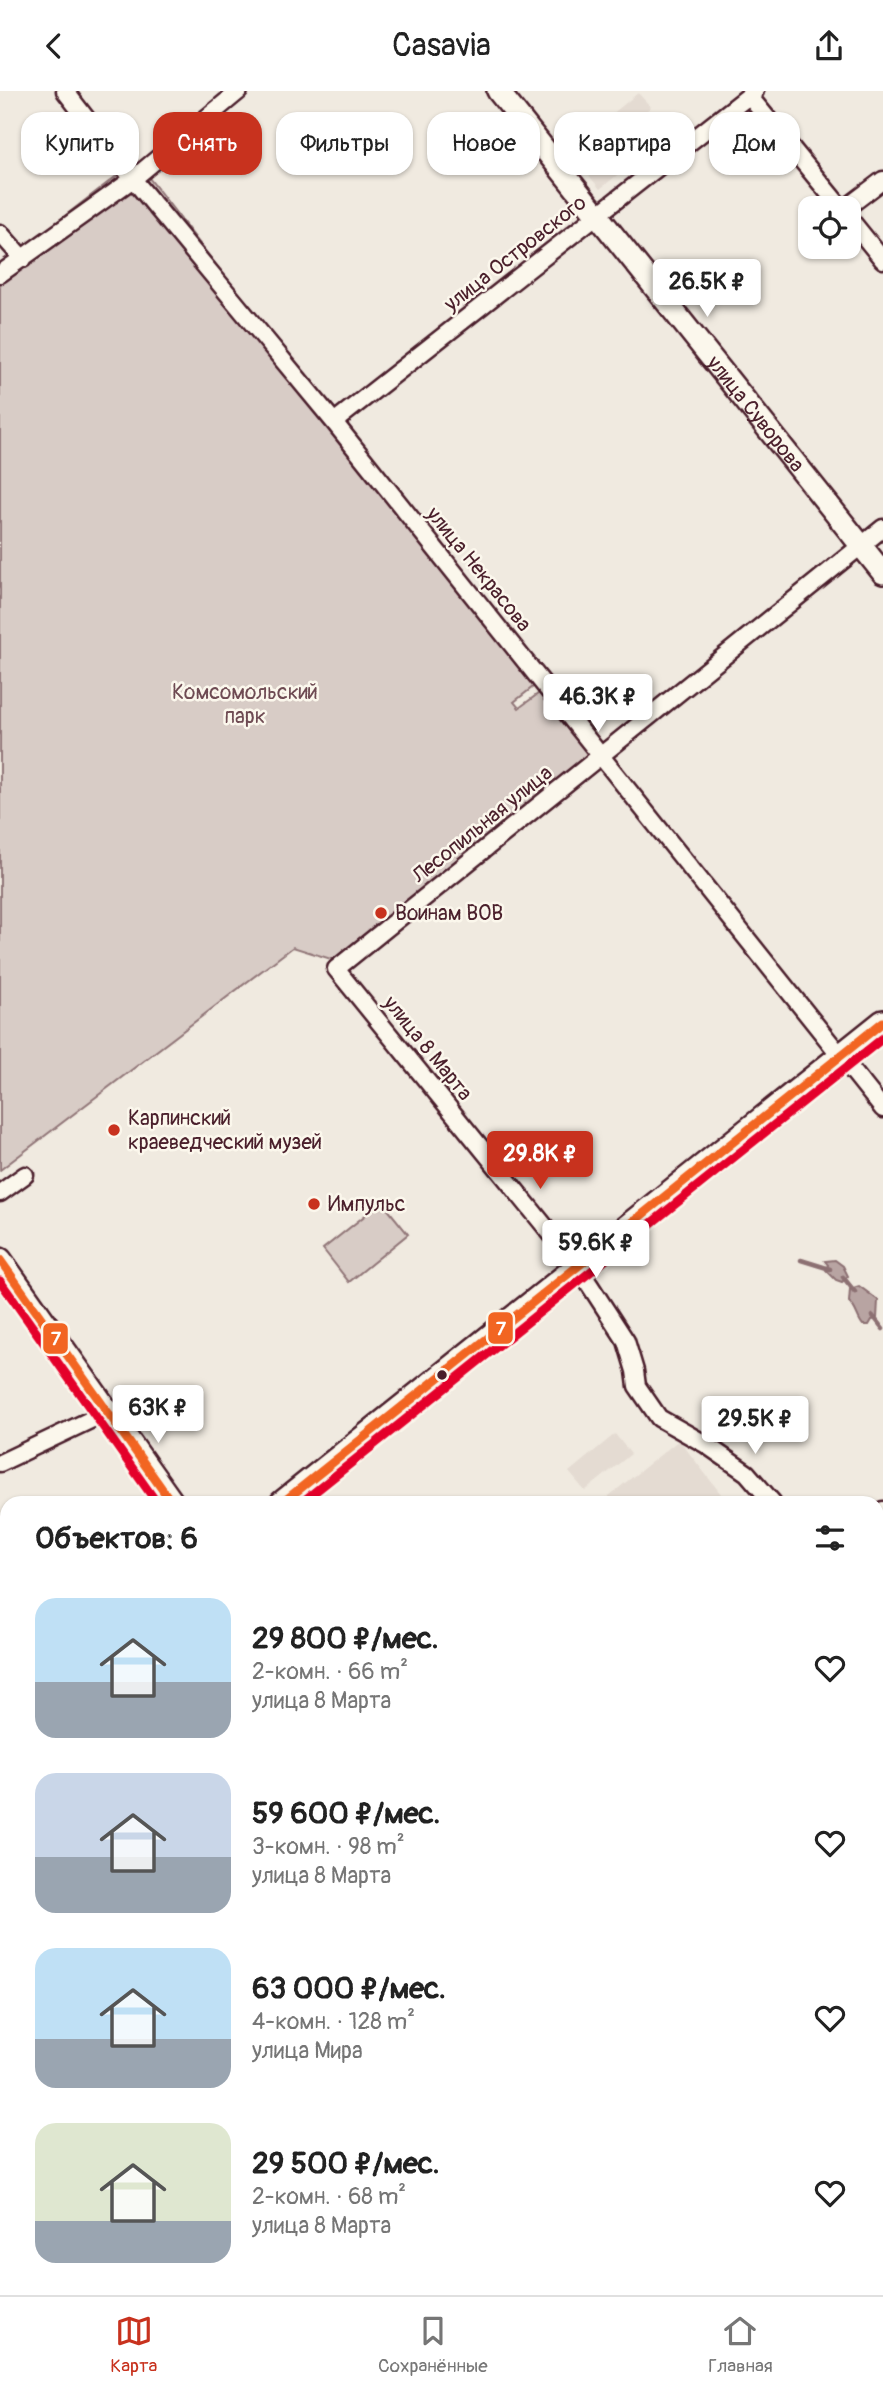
<!DOCTYPE html>
<html lang="ru">
<head>
<meta charset="utf-8">
<style>
	:root { --surface:#fff; --page:#f6f6f6; --text:#222; --muted:#767676; --line:#e0e0e0; --accent:#c8321e }
	body { margin:0; font-family:Pangolin,sans-serif; background:var(--page); color:var(--text); height:100vh; display:flex; flex-direction:column; font-size:26px; white-space:nowrap }
	* { box-sizing:border-box; margin:0 }
	p { font-size:23px; color:var(--muted) }
	.icon { flex:none; width:38px; height:38px; fill:none; stroke:currentColor; stroke-width:2; stroke-linecap:round; stroke-linejoin:round }
	.map { position:relative; flex:1; overflow:hidden }
	.details { position:absolute; left:0px; top:1405px; width:884px; height:800px; display:flex; flex-direction:column; background:var(--surface); border-radius:21px 21px 0 0; box-shadow:0 2px 5px #0004 }
	.details>* { flex:none }
	.banner { position:absolute; left:21px; top:21px; width:842px; height:63px; display:flex; gap:14px }
	.buttons { position:absolute; left:798px; top:105px; display:grid; gap:14px }
	.buttons a { display:grid; place-items:center; width:63px; height:63px; border-radius:14px; background:var(--surface); box-shadow:0 2px 5px #0004; font-size:35px }
	.price { position:absolute; translate:-50% -60px; padding:0 16px; border-radius:7px; background:#fff; color:#222; font-size:23px; line-height:46px; filter:drop-shadow(0 2px 4px #0008) }
	.price::after { content:''; position:absolute; left:50%; top:42px; width:21px; height:16px; margin-left:-10px; background:inherit; clip-path:polygon(0 0,100% 0,50% 100%) }
	.price.selected { background:var(--accent); color:#fff }
	ul { padding:0; list-style:none }
	li { display:flex; align-items:center; gap:21px; height:175px; padding:0 35px }
	li span { display:grid; place-items:center; flex:none; width:196px; height:140px; border-radius:21px; color:#555 }
	li>.icon { margin-inline-start:auto }
	span .icon { width:84px; height:84px; fill:#fffc; stroke-width:1 }
	li b { font-size:30px }
	h2 { display:flex; justify-content:space-between; align-items:center; height:84px; padding:0 35px; font-size:30px }
	.pill { padding:0 24px; border-radius:21px; background:var(--surface); box-shadow:0 2px 5px #0004; font-size:24px; line-height:63px }
	.pill.selected { background:var(--accent); color:#fff }
	header { display:flex; justify-content:space-between; align-items:center; height:91px; padding:0 35px; background:var(--surface); font-size:32px; font-weight:600 }
	.tabs { display:flex; justify-content:space-around; align-items:center; height:98px; border-top:2px solid var(--line); background:var(--surface); font-size:19px; color:var(--muted) }
	.tabs a { display:grid; justify-items:center; gap:4px }
	.tabs .selected { color:var(--accent) }
	.map>svg:first-child { display:block }
	.built { fill:#e4dbd2 }
	.green { fill:#d8ccc6; stroke:#917678; stroke-width:2 }
	.water { fill:#b8a4a2; stroke:#8c6f72; stroke-width:2 }
	.lines { fill:none; stroke-linecap:round; stroke-linejoin:round }
	.stream { stroke:#8c6f72; stroke-width:4.5 }
	.minor-casing { stroke:#4a1f2b; stroke-width:21 }
	.tertiary-casing { stroke:#4a1f2b; stroke-width:26 }
	.secondary-casing { stroke:#4a1f2b; stroke-width:28 }
	.minor { stroke:#fbf7ec; stroke-width:16 }
	.tertiary { stroke:#fbf7ec; stroke-width:21 }
	.secondary { stroke:#fbf7ec; stroke-width:23 }
	.bus-1-casing { stroke:#fbf7ec; stroke-width:14 }
	.bus-2-casing { stroke:#fbf7ec; stroke-width:14 }
	.bus-1 { stroke:#f26522; stroke-width:9 }
	.bus-2 { stroke:#e4002b; stroke-width:9 }
	.poi-dot { fill:#c8321e; stroke:#fbf7ec; stroke-width:2.5 }
	.bus-dot { fill:#4a1f2b; stroke:#fbf7ec; stroke-width:2.5 }
	.labels { text-anchor:middle; stroke-width:5; stroke-linejoin:round; paint-order:stroke }
	.street-label { font-size:21px; fill:#4a1f2b; stroke:#fbf7ec }
	.park-label { font-size:21px; fill:#6e4a52; stroke:#fbf7ec }
	.poi-label { font-size:21px; fill:#4a1f2b; stroke:#fbf7ec; text-anchor:start }
	.line-badge { stroke:#fbf7ec; stroke-width:2.5 }
	.badge-label { font-size:19px; text-anchor:middle; font-weight:bold; fill:#fff }
</style>
</head>
<body>
<header><svg class="icon" aria-label="back" viewBox="0 0 24 24"><path d="M15 5l-7 7 7 7"/></svg>Casavia<svg class="icon" aria-label="share" viewBox="0 0 24 24"><path d="M12 15V3M7 8l5-5 5 5M5 13v7h14v-7"/></svg></header>
<div class="map">
<svg width="883" height="2204" viewBox="0 0 883 2204">
	<rect width="100%" height="100%" fill="#f0eae0"/>
	<filter id="ink" filterUnits="userSpaceOnUse"><feTurbulence type="fractalNoise" baseFrequency=".0143" numOctaves="2"/><feDisplacementMap in="SourceGraphic" scale="14" xChannelSelector="R" yChannelSelector="G"/><feConvolveMatrix kernelMatrix="1 2 1 2 8 2 1 2 1" color-interpolation-filters="sRGB"/></filter>
	<g filter="url(#ink)">
		<path class="built" d="M 638,2 L 651,16 L 639,27 L 659,50 L 600,98 L 568,59 Z
			M 615,1343 L 631,1363 L 585,1400 L 569,1381 Z
			M 679,1349 L 728,1412 L 600,1412 L 664,1361 Z
			M 7,1470 L 7,1666 L 0,1670 L 0,1473 Z
			M 877,1599 L 883,1606 L 883,1715 L 877,1720 Z
			M 877,1870 L 883,1879 L 883,2135 L 877,2139 Z
			M 231,2198 L 445,2198 L 449,2204 L 235,2204 Z"/>
		<path class="green" d="M 136,70 L 538,592 L 514,611 L 519,617 L 542,600 L 595,668 L 334,869 L 293,856 L 0,1079 L 0,175 Z
			M 382,1111 L 408,1143 L 349,1191 L 323,1158 Z"/>
		<path class="water" d="M 835,1169 L 843,1175 L 848,1185 L 842,1191 L 836,1189 L 826,1179 L 828,1174 L 825,1170 Z
			M 859,1195 L 878,1209 L 877,1228 L 872,1229 L 869,1234 L 863,1234 C 857,1227 857,1218 849,1211 L 850,1198 Z"/>
		<g class="lines">
			<path class="stream" d="M 801,1169 L 830,1178
				M 843,1186 L 855,1201
				M 873,1225 L 883,1238"/>
			<defs>
				<path id="minor" d="M 65,0 L 133,88 L 334,331 L 883,1018
					M 749,5 L 841,117
					M 846,117 L 883,89
					M 849,127 L 883,169
					M 0,142 L 23,168
					M 0,183 L 133,88 L 239,0
					M 334,331 L 755,0
					M 0,1102 L 25,1084
					M 0,1372 L 107,1321
					M 773,1412 L 747,1382 L 705,1353 L 659,1327 L 637,1295 L 635,1280 L 626,1250 L 578,1176 L 336,878 L 883,437
					M 877,1424 L 883,1419
					M 877,1533 L 883,1540
					M 0,1683 L 7,1679
					M 877,1774 L 883,1767
					M 0,1898 L 7,1911
					M 0,1975 L 7,1971
					M 877,2166 L 883,2161
					M 0,2174 L 7,2171
					M 135,2198 L 138,2204
					M 696,2198 L 700,2204
					M 824,2204 L 832,2198"/>
				<g id="tertiary">
					<path id="s1" d="M 498,0 L 883,482"/>
				</g>
				<path id="secondary" d="M 0,1169 L 172,1412
					M 282,1412 L 883,931"/>
			</defs>
			<use href="#minor" class="minor-casing"/>
			<use href="#tertiary" class="tertiary-casing"/>
			<use href="#secondary" class="secondary-casing"/>
			<use href="#minor" class="minor"/>
			<use href="#tertiary" class="tertiary"/>
			<use href="#secondary" class="secondary"/>
			<defs>
				<path id="bus-1" d="M 0,1169 L 172,1412
					M 282,1412 L 883,931"/>
				<path id="bus-2" d="M 0,1190 L 157,1412
					M 301,1412 L 883,947"/>
			</defs>
			<use href="#bus-1" class="bus-1-casing"/>
			<use href="#bus-2" class="bus-2-casing"/>
			<use href="#bus-1" class="bus-1"/>
			<use href="#bus-2" class="bus-2"/>
		</g>
	</g>
	<g class="poi-dot">
		<circle cx="381" cy="822" r="7"/>
		<circle cx="114" cy="1039" r="7"/>
		<circle cx="314" cy="1113" r="7"/>
	</g>
	<circle class="bus-dot" cx="442" cy="1284" r="6"/>
	<g class="labels">
		<g class="street-label">
			<text transform="translate(515 162) rotate(-38)" y="7">улица Островского</text>
			<text dy="7" stroke="none"><textPath href="#s1" startOffset="413">улица Суворова</textPath></text>
			<text transform="translate(479 478) rotate(51)" y="7">улица Некрасова</text>
			<text transform="translate(482 733) rotate(-39)" y="7">Лесопильная улица</text>
			<text transform="translate(428 957) rotate(51)" y="7">улица 8 Марта</text>
		</g>
		<g class="park-label">
			<text x="245" y="608">Комсомольский<tspan x="245" dy="24">парк</tspan></text>
		</g>
		<g class="poi-label">
			<text x="395" y="829">Воинам ВОВ</text>
			<text x="128" y="1034">Карпинский<tspan x="128" dy="24">краеведческий музей</tspan></text>
			<text x="328" y="1120">Импульс</text>
		</g>
	</g>
	<g class="line-badge">
		<rect x="487" y="1220" width="27" height="34" rx="7" fill="#f26522"/>
		<rect x="42" y="1231" width="27" height="33" rx="7" fill="#f26522"/>
	</g>
	<g class="badge-label">
		<text x="501" y="1244">7</text>
		<text x="56" y="1254">7</text>
	</g>
</svg>
<div class="buttons">
<a><svg class="icon" aria-label="locate" viewBox="0 0 24 24"><circle cx="12" cy="12" r="6"/><path d="M12 2v4M12 18v4M2 12h4M18 12h4"/></svg></a>
</div>
<b class="price" style="left:707px;top:228px">26.5K ₽</b>
<b class="price" style="left:598px;top:643px">46.3K ₽</b>
<b class="price selected" style="left:540px;top:1100px">29.8K ₽</b>
<b class="price" style="left:596px;top:1189px">59.6K ₽</b>
<b class="price" style="left:158px;top:1354px">63K ₽</b>
<b class="price" style="left:755px;top:1365px">29.5K ₽</b>
<div class="banner">
<a class="pill">Купить</a>
<a class="pill selected">Снять</a>
<a class="pill">Фильтры</a>
<a class="pill">Новое</a>
<a class="pill">Квартира</a>
<a class="pill">Дом</a>
</div>
<section class="details">
<h2>Объектов: 6<svg class="icon" aria-label="filters" viewBox="0 0 24 24"><path d="M4 7h16M4 17h16"/><circle cx="9" cy="7" r="2"/><circle cx="15" cy="17" r="2"/></svg></h2>
<ul>
<li><span style="background:linear-gradient(#bfe0f5 60%,#9aa5b1 0)"><svg class="icon" aria-label="home" viewBox="0 0 24 24"><path d="M3 11l9-7 9 7M6 9v11h12V9"/></svg></span><div><b>29 800 ₽/мес.</b><p>2-комн. · 66 m²</p><p>улица 8 Марта</p></div><svg class="icon" aria-label="heart" viewBox="0 0 24 24"><path d="M12 20l-8-8c-3-5 5-10 8-4 3-6 11-1 8 4z"/></svg></li>
<li><span style="background:linear-gradient(#c9d6e8 60%,#9aa5b1 0)"><svg class="icon" aria-label="home" viewBox="0 0 24 24"><path d="M3 11l9-7 9 7M6 9v11h12V9"/></svg></span><div><b>59 600 ₽/мес.</b><p>3-комн. · 98 m²</p><p>улица 8 Марта</p></div><svg class="icon" aria-label="heart" viewBox="0 0 24 24"><path d="M12 20l-8-8c-3-5 5-10 8-4 3-6 11-1 8 4z"/></svg></li>
<li><span style="background:linear-gradient(#bfe0f5 65%,#9aa5b1 0)"><svg class="icon" aria-label="home" viewBox="0 0 24 24"><path d="M3 11l9-7 9 7M6 9v11h12V9"/></svg></span><div><b>63 000 ₽/мес.</b><p>4-комн. · 128 m²</p><p>улица Мира</p></div><svg class="icon" aria-label="heart" viewBox="0 0 24 24"><path d="M12 20l-8-8c-3-5 5-10 8-4 3-6 11-1 8 4z"/></svg></li>
<li><span style="background:linear-gradient(#dfe7d0 70%,#9aa5b1 0)"><svg class="icon" aria-label="home" viewBox="0 0 24 24"><path d="M3 11l9-7 9 7M6 9v11h12V9"/></svg></span><div><b>29 500 ₽/мес.</b><p>2-комн. · 68 m²</p><p>улица 8 Марта</p></div><svg class="icon" aria-label="heart" viewBox="0 0 24 24"><path d="M12 20l-8-8c-3-5 5-10 8-4 3-6 11-1 8 4z"/></svg></li>
</ul>
</section>
</div>
<nav class="tabs">
<a class="selected"><svg class="icon" aria-label="map" viewBox="0 0 24 24"><path d="M3 6l6-2 6 2 6-2v14l-6 2-6-2-6 2zM9 4v14M15 6v14"/></svg>Карта</a>
<a><svg class="icon" aria-label="saved" viewBox="0 0 24 24"><path d="M7 4h10v16l-5-4-5 4z"/></svg>Сохранённые</a>
<a><svg class="icon" aria-label="home" viewBox="0 0 24 24"><path d="M3 11l9-7 9 7M6 9v11h12V9"/></svg>Главная</a>
</nav>
</body>
</html>
